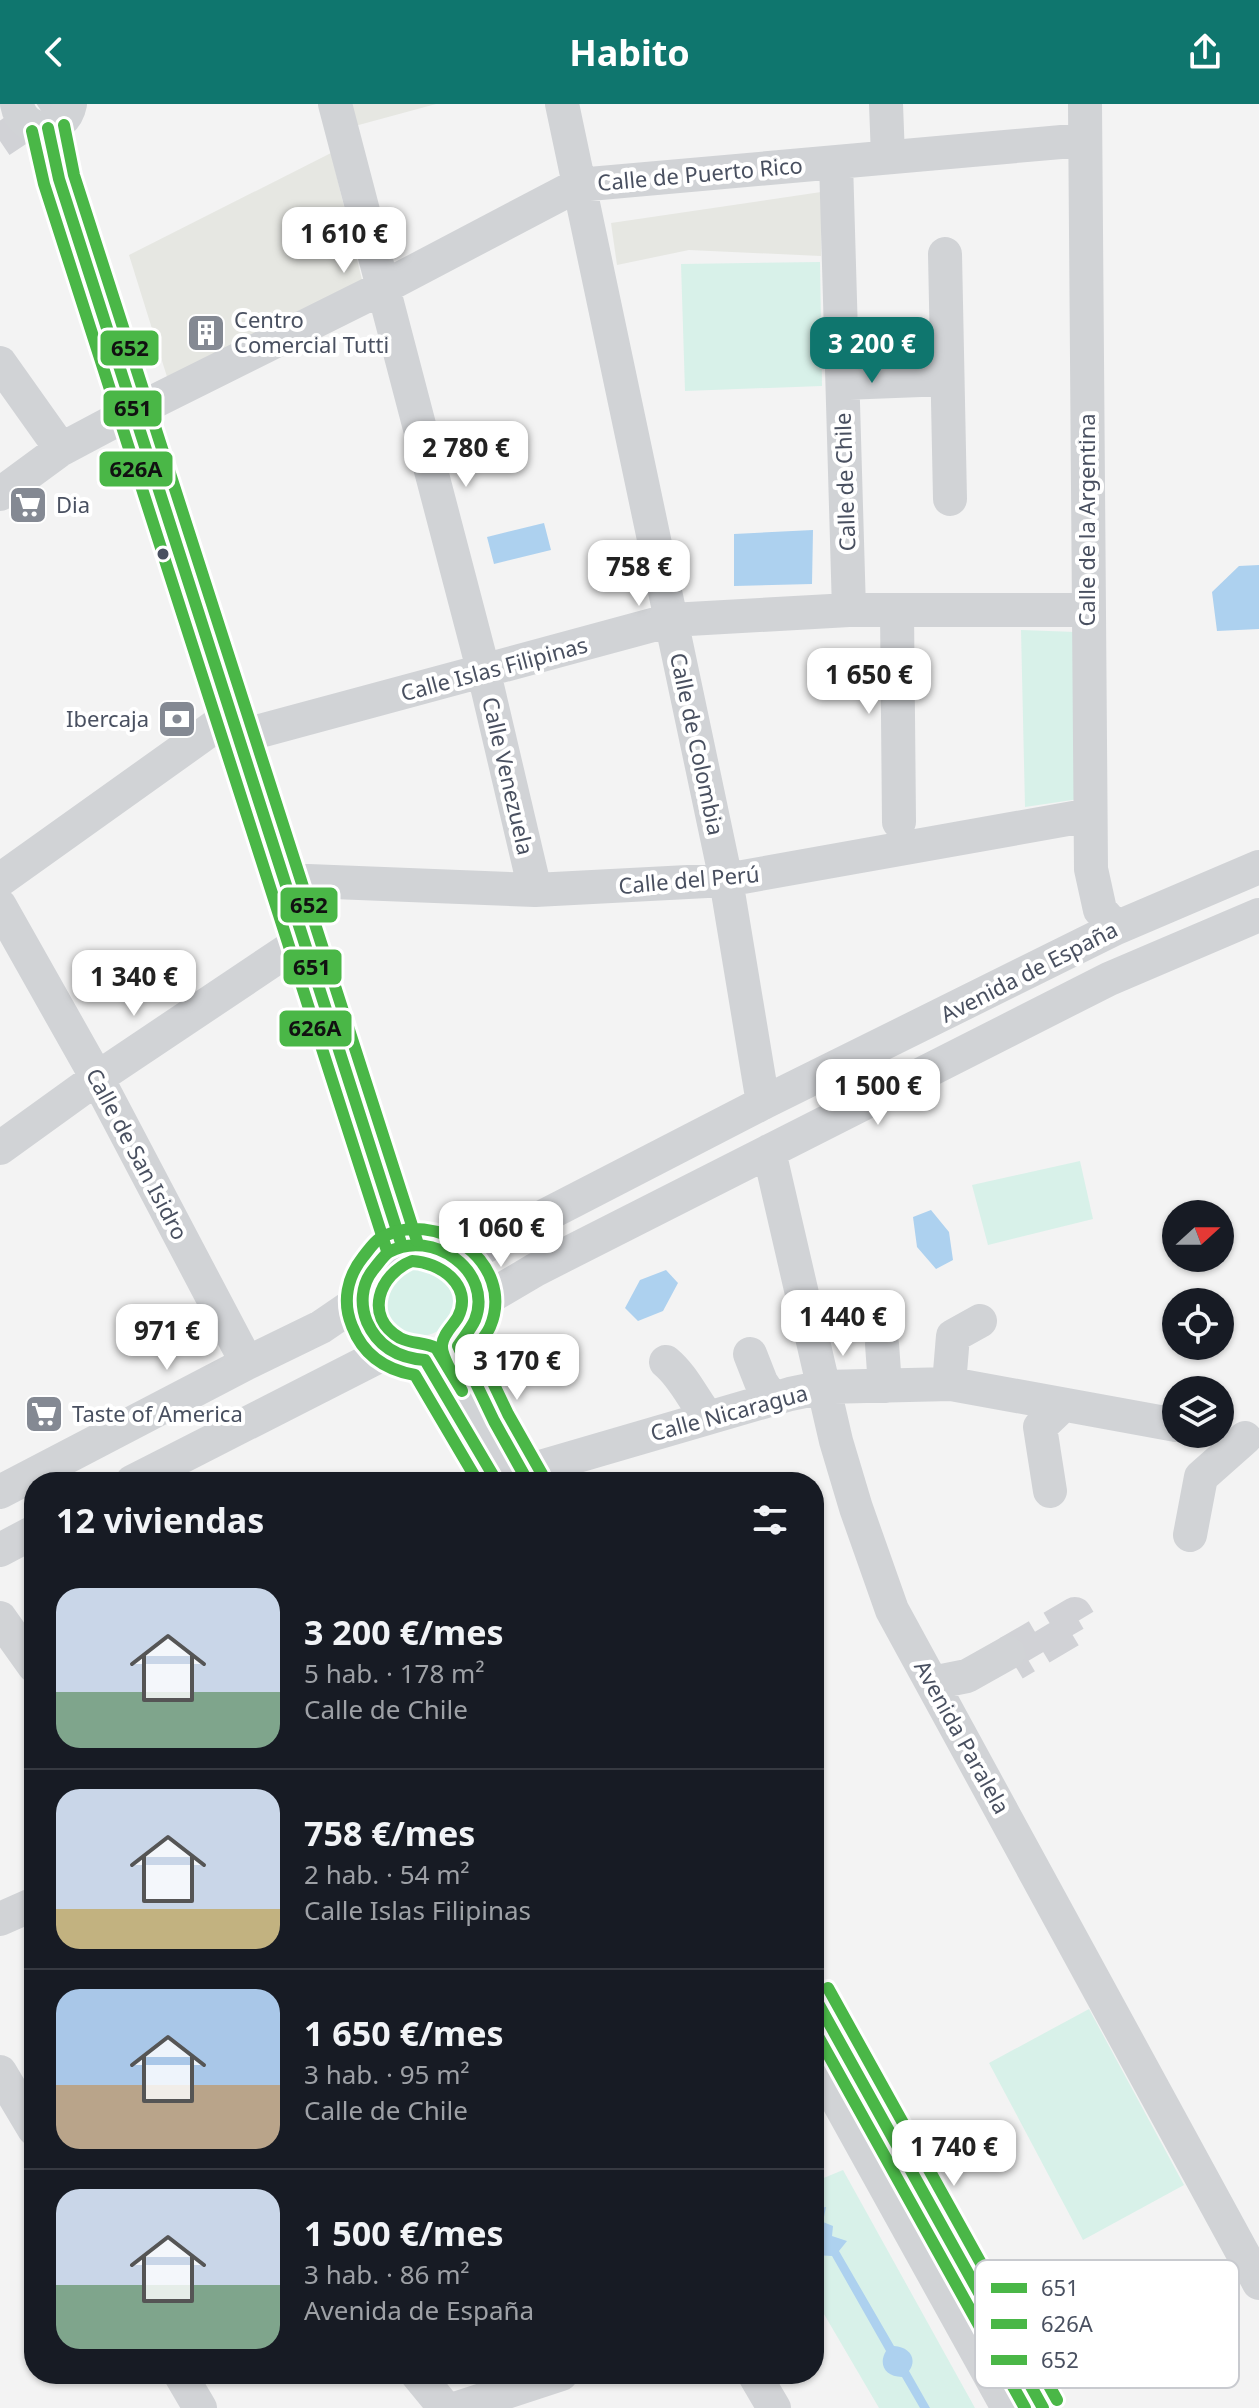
<!DOCTYPE html>
<html lang="es">
<head>
<meta charset="utf-8">
<style>
	:root { --surface:#171b24; --page:#20242c; --text:#f1f3f6; --muted:#9ea1a6; --line:#363941; --accent:#0f766e }
	body { margin:0; font-family:"Noto Sans",sans-serif; background:var(--page); color:var(--text); height:100vh; display:flex; flex-direction:column; font-size:30px; white-space:nowrap }
	* { box-sizing:border-box; margin:0 }
	p { font-size:26px; color:var(--muted) }
	.icon { flex:none; width:44px; height:44px; fill:none; stroke:currentColor; stroke-width:2; stroke-linecap:round; stroke-linejoin:round }
	.map { position:relative; flex:1; overflow:hidden }
	.sheet { position:absolute; left:24px; top:1368px; width:800px; height:912px; display:flex; flex-direction:column; background:var(--surface); border-radius:32px; box-shadow:0 2px 6px #0004 }
	.sheet>* { flex:none }
	.needle { width:52px; rotate:69deg }
	.controls { position:absolute; left:1162px; top:1096px; display:grid; gap:16px }
	.controls a { display:grid; place-items:center; width:72px; height:72px; border-radius:50%; background:var(--surface); box-shadow:0 2px 6px #0004; font-size:40px }
	.price { position:absolute; translate:-50% -68px; padding:0 18px; border-radius:16px; background:#fff; color:#222; font-size:26px; line-height:52px; filter:drop-shadow(0 2px 4px #0008) }
	.price::after { content:''; position:absolute; left:50%; top:48px; width:24px; height:18px; margin-left:-12px; background:inherit; clip-path:polygon(0 0,100% 0,50% 100%) }
	.price.on { background:var(--accent); color:#fff }
	ul { padding:0; list-style:none }
	li { display:flex; align-items:center; gap:24px; height:200px; padding:0 32px }
	li+li { border-top:2px solid var(--line) }
	li span { display:grid; place-items:center; flex:none; width:224px; height:160px; border-radius:24px; color:#555 }
	li>.icon { margin-inline-start:auto }
	span .icon { width:96px; height:96px; fill:#fffc; stroke-width:1 }
	li b { font-size:34px }
	h2 { display:flex; justify-content:space-between; align-items:center; height:96px; padding:0 32px; font-size:34px }
	header { display:flex; justify-content:space-between; align-items:center; height:104px; padding:0 32px; background:var(--accent); color:#fff; font-size:36px; font-weight:700 }
	.map>svg:first-child { display:block }
	.commercial { fill:#e6e7e2 }
	.green { fill:#d8f1e9 }
	.water { fill:#add1ef }
	.lines { fill:none; stroke-linecap:round; stroke-linejoin:round }
	.minor-tunnel { stroke:#d1d2d6; stroke-width:34; stroke-dasharray:34 17; stroke-linecap:butt }
	.minor { stroke:#d1d3d6; stroke-width:34 }
	.bus-1-casing { stroke:#fff; stroke-width:18 }
	.bus-2-casing { stroke:#fff; stroke-width:18 }
	.bus-3-casing { stroke:#fff; stroke-width:18 }
	.bus-1 { stroke:#4ab747; stroke-width:12 }
	.bus-2 { stroke:#4ab747; stroke-width:12 }
	.bus-3 { stroke:#4ab747; stroke-width:12 }
	.bus-dot { fill:#495060; stroke:#fff; stroke-width:3 }
	.labels { text-anchor:middle; stroke-width:8; stroke-linejoin:round; paint-order:stroke }
	.street-label { font-size:22px; fill:#495060; stroke:#fff }
	.poi-label { font-size:22px; fill:#495060; stroke:#fff; text-anchor:start }
	.key { fill:#fff; stroke:#c8cacf; stroke-width:2 }
	.key-label { font-size:22px; fill:#495060 }
	.line-badge { stroke:#fff; stroke-width:3 }
	.pale-badge-label { font-size:22px; text-anchor:middle; font-weight:bold; fill:#111 }
</style>
</head>
<body>
<header><svg class="icon" aria-label="back" viewBox="0 0 24 24"><path d="M15 5l-7 7 7 7"/></svg>Habito<svg class="icon" aria-label="share" viewBox="0 0 24 24"><path d="M12 15V3M7 8l5-5 5 5M5 13v7h14v-7"/></svg></header>
<div class="map">
<svg width="1259" height="2304" viewBox="0 0 1259 2304">
	<rect width="100%" height="100%" fill="#f3f3f3"/>
	<path class="commercial" d="M 349,0 L 436,0 L 355,22 Z
		M 331,49 L 362,176 L 168,276 L 129,151 Z
		M 821,88 L 821,152 L 689,146 L 617,161 L 611,119 Z"/>
	<path class="green" d="M 820,158 L 822,282 L 685,287 L 681,160 Z
		M 1021,526 L 1076,528 L 1079,695 L 1025,703 Z
		M 1080,1057 L 1093,1115 L 988,1141 L 972,1081 Z
		M385 1197a35 35 0 1 1 70 0a35 35 0 1 1-70 0Z
		M 1089,1905 L 1184,2081 L 1083,2136 L 989,1959 Z
		M 843,2066 L 975,2304 L 879,2304 L 814,2193 L 814,2078 Z"/>
	<path class="water" d="M 544,419 L 551,446 L 494,460 L 487,433 Z
		M 813,426 L 812,480 L 734,482 L 734,430 Z
		M 1259,461 L 1259,525 L 1217,527 L 1212,488 L 1239,462 Z
		M 931,1106 L 949,1128 L 953,1156 L 936,1165 L 917,1143 L 913,1113 Z
		M 666,1166 L 678,1179 L 663,1207 L 638,1217 L 625,1204 L 640,1176 Z
		M 826,2103 L 823,2118 L 833,2122 L 832,2132 L 847,2137 L 839,2147 L 894,2242 C 909,2243 918,2254 909,2267 L 930,2304 L 920,2304 L 902,2273 C 885,2273 878,2260 886,2247 L 832,2152 L 814,2151 L 814,2105 Z"/>
	<g class="lines">
		<path class="minor-tunnel" d="M 0,37 L 55,0
			M 1008,1549 L 1075,1510 L 1081,1520 L 1014,1560"/>
		<path class="minor" d="M 17,0 C 23,32 64,31 70,0
			M 335,0 L 484,569 L 535,786
			M 562,0 L 726,776 L 763,999
			M 886,0 L 888,53
			M 1085,0 L 1091,765 L 1100,806 L 1116,824
			M 48,24 L 59,75 L 402,1142
			M 836,58 L 849,506
			M 945,150 L 950,395
			M 0,259 L 56,338
			M 843,279 L 947,275
			M 0,390 L 60,346 L 107,321 L 384,183 L 578,81 L 1084,36
			M 897,506 L 899,718
			M 238,633 L 671,516 L 849,506 L 1087,506
			M 0,776 L 231,611
			M 283,776 L 535,786 L 726,776 L 1090,711
			M 0,802 L 97,974 L 247,1259
			M 0,1044 L 97,974 L 303,836
			M 769,1047 L 836,1337 L 856,1404 L 892,1506 L 1259,2179
			M363 1198a58 58 0 1 1 116 0a58 58 0 1 1-116 0Z
			M 461,1155 L 763,999 L 1116,824 L 1259,763
			M 479,1199 L 535,1166 L 1109,875 L 1259,811
			M 882,1240 L 885,1282
			M 458,1242 L 494,1317 L 528,1378
			M 750,1250 L 761,1278 L 772,1295
			M 425,1256 L 497,1378
			M 666,1258 C 684,1273 693,1295 708,1314
			M 949,1280 L 953,1232 L 980,1217
			M 523,1368 L 790,1290 L 824,1283 L 951,1280 L 1176,1321
			M 132,1378 L 389,1247
			M 1050,1387 L 1040,1323 L 1063,1301
			M 0,1388 L 247,1259 L 321,1223 L 362,1195
			M 1190,1431 L 1201,1373 L 1245,1334
			M 0,1446 L 34,1428
			M 0,1514 L 34,1562
			M 932,1579 L 967,1572 L 1008,1549
			M 0,1815 L 34,1800
			M 814,1892 L 1043,2304
			M 814,1954 L 1008,2304
			M 0,1968 L 34,2025
			M 180,2270 L 200,2304
			M 417,2270 L 445,2304
			M 754,2270 L 774,2304
			M 458,2304 L 561,2270"/>
		<defs>
			<path id="bus-1" d="M 48,24 L 59,75 L 402,1142
				M 497,1378 L 425,1256 C 399,1254 378,1243 367,1218 C 360,1201 361,1181 373,1166 C 378,1160 383,1152 389,1148 C 432,1124 494,1167 475,1216 C 471,1225 463,1234 458,1242 L 494,1317 L 528,1378
				M 814,1892 L 1043,2304"/>
			<path id="bus-2" d="M 32,27 L 44,80 L 387,1147
				M 412,1157 C 439,1158 474,1181 458,1213 C 453,1222 443,1230 442,1241 C 441,1254 456,1275 462,1287 L 436,1244 C 425,1238 412,1240 400,1234 C 363,1213 379,1170 412,1157 Z
				M 814,1925 L 1025,2304"/>
			<path id="bus-3" d="M 64,21 L 74,71 L 417,1137
				M 478,1378 L 415,1271 C 386,1266 363,1251 352,1222 C 342,1198 347,1173 363,1153 C 368,1147 373,1139 379,1135 C 435,1101 517,1159 490,1223 C 487,1230 481,1237 476,1243 L 508,1310 L 542,1370
				M 828,1884 L 1057,2296"/>
		</defs>
		<use href="#bus-1" class="bus-1-casing"/>
		<use href="#bus-2" class="bus-2-casing"/>
		<use href="#bus-3" class="bus-3-casing"/>
		<use href="#bus-1" class="bus-1"/>
		<use href="#bus-2" class="bus-2"/>
		<use href="#bus-3" class="bus-3"/>
	</g>
	<defs>
		<symbol id="building-square" viewBox="-11 -11 22 22"><rect x="-9" y="-9" width="18" height="18" rx="4" fill="#848993" stroke="#fff"/><path d="M-4-6H4V6H1V3H-1V6H-4ZM-2.5-4.3h1.7v1.8h-1.7ZM.8-4.3h1.7v1.8H.8ZM-2.5-1h1.7V.8h-1.7ZM.8-1h1.7V.8H.8Z" fill="#fff"/></symbol>
		<symbol id="supermarket-square" viewBox="-11 -11 22 22"><rect x="-9" y="-9" width="18" height="18" rx="4" fill="#848993" stroke="#fff"/><path d="M-6-5.5h2.5l.6 2H6L4.5 2H-2.5L-4.4-4H-6ZM-1.5 3.2a1.3 1.3 0 1 0 .1 0ZM3 3.2a1.3 1.3 0 1 0 .1 0Z" fill="#fff"/></symbol>
		<symbol id="bank-square" viewBox="-11 -11 22 22"><rect x="-9" y="-9" width="18" height="18" rx="4" fill="#848993" stroke="#fff"/><path d="M-6-4H6V4H-6ZM0-2.3a2.3 2.3 0 1 0 0 4.6a2.3 2.3 0 1 0 0-4.6Z" fill="#fff"/></symbol>
	</defs>
	<g fill-rule="evenodd">
		<use href="#building-square" x="184" y="207" width="44" height="44"/>
		<use href="#supermarket-square" x="6" y="379" width="44" height="44"/>
		<use href="#bank-square" x="155" y="593" width="44" height="44"/>
		<use href="#supermarket-square" x="22" y="1288" width="44" height="44"/>
	</g>
	<circle class="bus-dot" cx="163" cy="450" r="7"/>
	<g class="labels">
		<g class="street-label">
			<text transform="translate(700 70) rotate(-5)" y="8">Calle de Puerto Rico</text>
			<text transform="translate(845 378) rotate(-92)" y="8">Calle de Chile</text>
			<text transform="translate(1087 416) rotate(-90)" y="8">Calle de la Argentina</text>
			<text transform="translate(494 565) rotate(-15)" y="8">Calle Islas Filipinas</text>
			<text transform="translate(697 640) rotate(78)" y="8">Calle de Colombia</text>
			<text transform="translate(508 672) rotate(77)" y="8">Calle Venezuela</text>
			<text transform="translate(689 776) rotate(-5)" y="8">Calle del Perú</text>
			<text transform="translate(1029 868) rotate(-27)" y="8">Avenida de España</text>
			<text transform="translate(137 1050) rotate(62)" y="8">Calle de San Isidro</text>
			<text transform="translate(729 1309) rotate(-15)" y="8">Calle Nicaragua</text>
			<text transform="translate(962 1633) rotate(61)" y="8">Avenida Paralela</text>
		</g>
		<g class="poi-label">
			<text x="234" y="224">Centro<tspan x="234" dy="25">Comercial Tutti</tspan></text>
			<text x="56" y="409">Dia</text>
			<text x="149" y="623" text-anchor="end">Ibercaja</text>
			<text x="72" y="1318">Taste of America</text>
		</g>
	</g>
	<rect x="975" y="2156" width="264" height="128" rx="12" class="key"/>
	<rect x="991" y="2179" width="36" height="10" fill="#4ab747"/>
	<rect x="991" y="2215" width="36" height="10" fill="#4ab747"/>
	<rect x="991" y="2251" width="36" height="10" fill="#4ab747"/>
	<g class="key-label">
		<text x="1041" y="2192">651</text>
		<text x="1041" y="2228">626A</text>
		<text x="1041" y="2264">652</text>
	</g>
	<g class="line-badge">
		<rect x="99" y="225" width="61" height="38" rx="8" fill="#4ab747"/>
		<rect x="102" y="285" width="61" height="39" rx="8" fill="#4ab747"/>
		<rect x="98" y="346" width="76" height="38" rx="8" fill="#4ab747"/>
		<rect x="279" y="782" width="60" height="38" rx="8" fill="#4ab747"/>
		<rect x="282" y="844" width="61" height="38" rx="8" fill="#4ab747"/>
		<rect x="278" y="905" width="75" height="39" rx="8" fill="#4ab747"/>
	</g>
	<g class="pale-badge-label">
		<text x="130" y="252">652</text>
		<text x="133" y="312">651</text>
		<text x="136" y="373">626A</text>
		<text x="309" y="809">652</text>
		<text x="312" y="871">651</text>
		<text x="315" y="932">626A</text>
	</g>
</svg>
<div class="controls">
<a><svg class="needle" viewBox="-14 -14 28 28"><path d="M0-13l5 13h-10z" fill="#e53935"/><path d="M0 13l5-13h-10z" fill="#9ea1a6"/></svg></a>
<a><svg class="icon" aria-label="locate" viewBox="0 0 24 24"><circle cx="12" cy="12" r="6"/><path d="M12 2v4M12 18v4M2 12h4M18 12h4"/></svg></a>
<a><svg class="icon" aria-label="layers" viewBox="0 0 24 24"><path d="M12 4l9 5-9 5-9-5zM3 14l9 5 9-5"/></svg></a>
</div>
<b class="price" style="left:344px;top:171px">1 610 €</b>
<b class="price on" style="left:872px;top:281px">3 200 €</b>
<b class="price" style="left:466px;top:385px">2 780 €</b>
<b class="price" style="left:639px;top:504px">758 €</b>
<b class="price" style="left:869px;top:612px">1 650 €</b>
<b class="price" style="left:134px;top:914px">1 340 €</b>
<b class="price" style="left:878px;top:1023px">1 500 €</b>
<b class="price" style="left:501px;top:1165px">1 060 €</b>
<b class="price" style="left:843px;top:1254px">1 440 €</b>
<b class="price" style="left:167px;top:1268px">971 €</b>
<b class="price" style="left:517px;top:1298px">3 170 €</b>
<b class="price" style="left:954px;top:2084px">1 740 €</b>
<section class="sheet">
<h2>12 viviendas<svg class="icon" aria-label="filters" viewBox="0 0 24 24"><path d="M4 7h16M4 17h16"/><circle cx="9" cy="7" r="2"/><circle cx="15" cy="17" r="2"/></svg></h2>
<ul>
<li><span style="background:linear-gradient(#c9d6e8 65%,#7fa58c 0)"><svg class="icon" aria-label="home" viewBox="0 0 24 24"><path d="M3 11l9-7 9 7M6 9v11h12V9"/></svg></span><div><b>3 200 €/mes</b><p>5 hab. · 178 m²</p><p>Calle de Chile</p></div></li>
<li><span style="background:linear-gradient(#c9d6e8 75%,#c2b280 0)"><svg class="icon" aria-label="home" viewBox="0 0 24 24"><path d="M3 11l9-7 9 7M6 9v11h12V9"/></svg></span><div><b>758 €/mes</b><p>2 hab. · 54 m²</p><p>Calle Islas Filipinas</p></div></li>
<li><span style="background:linear-gradient(#a9c7e8 60%,#b9a48a 0)"><svg class="icon" aria-label="home" viewBox="0 0 24 24"><path d="M3 11l9-7 9 7M6 9v11h12V9"/></svg></span><div><b>1 650 €/mes</b><p>3 hab. · 95 m²</p><p>Calle de Chile</p></div></li>
<li><span style="background:linear-gradient(#c9d6e8 60%,#7fa58c 0)"><svg class="icon" aria-label="home" viewBox="0 0 24 24"><path d="M3 11l9-7 9 7M6 9v11h12V9"/></svg></span><div><b>1 500 €/mes</b><p>3 hab. · 86 m²</p><p>Avenida de España</p></div></li>
</ul>
</section>
</div>
</body>
</html>
